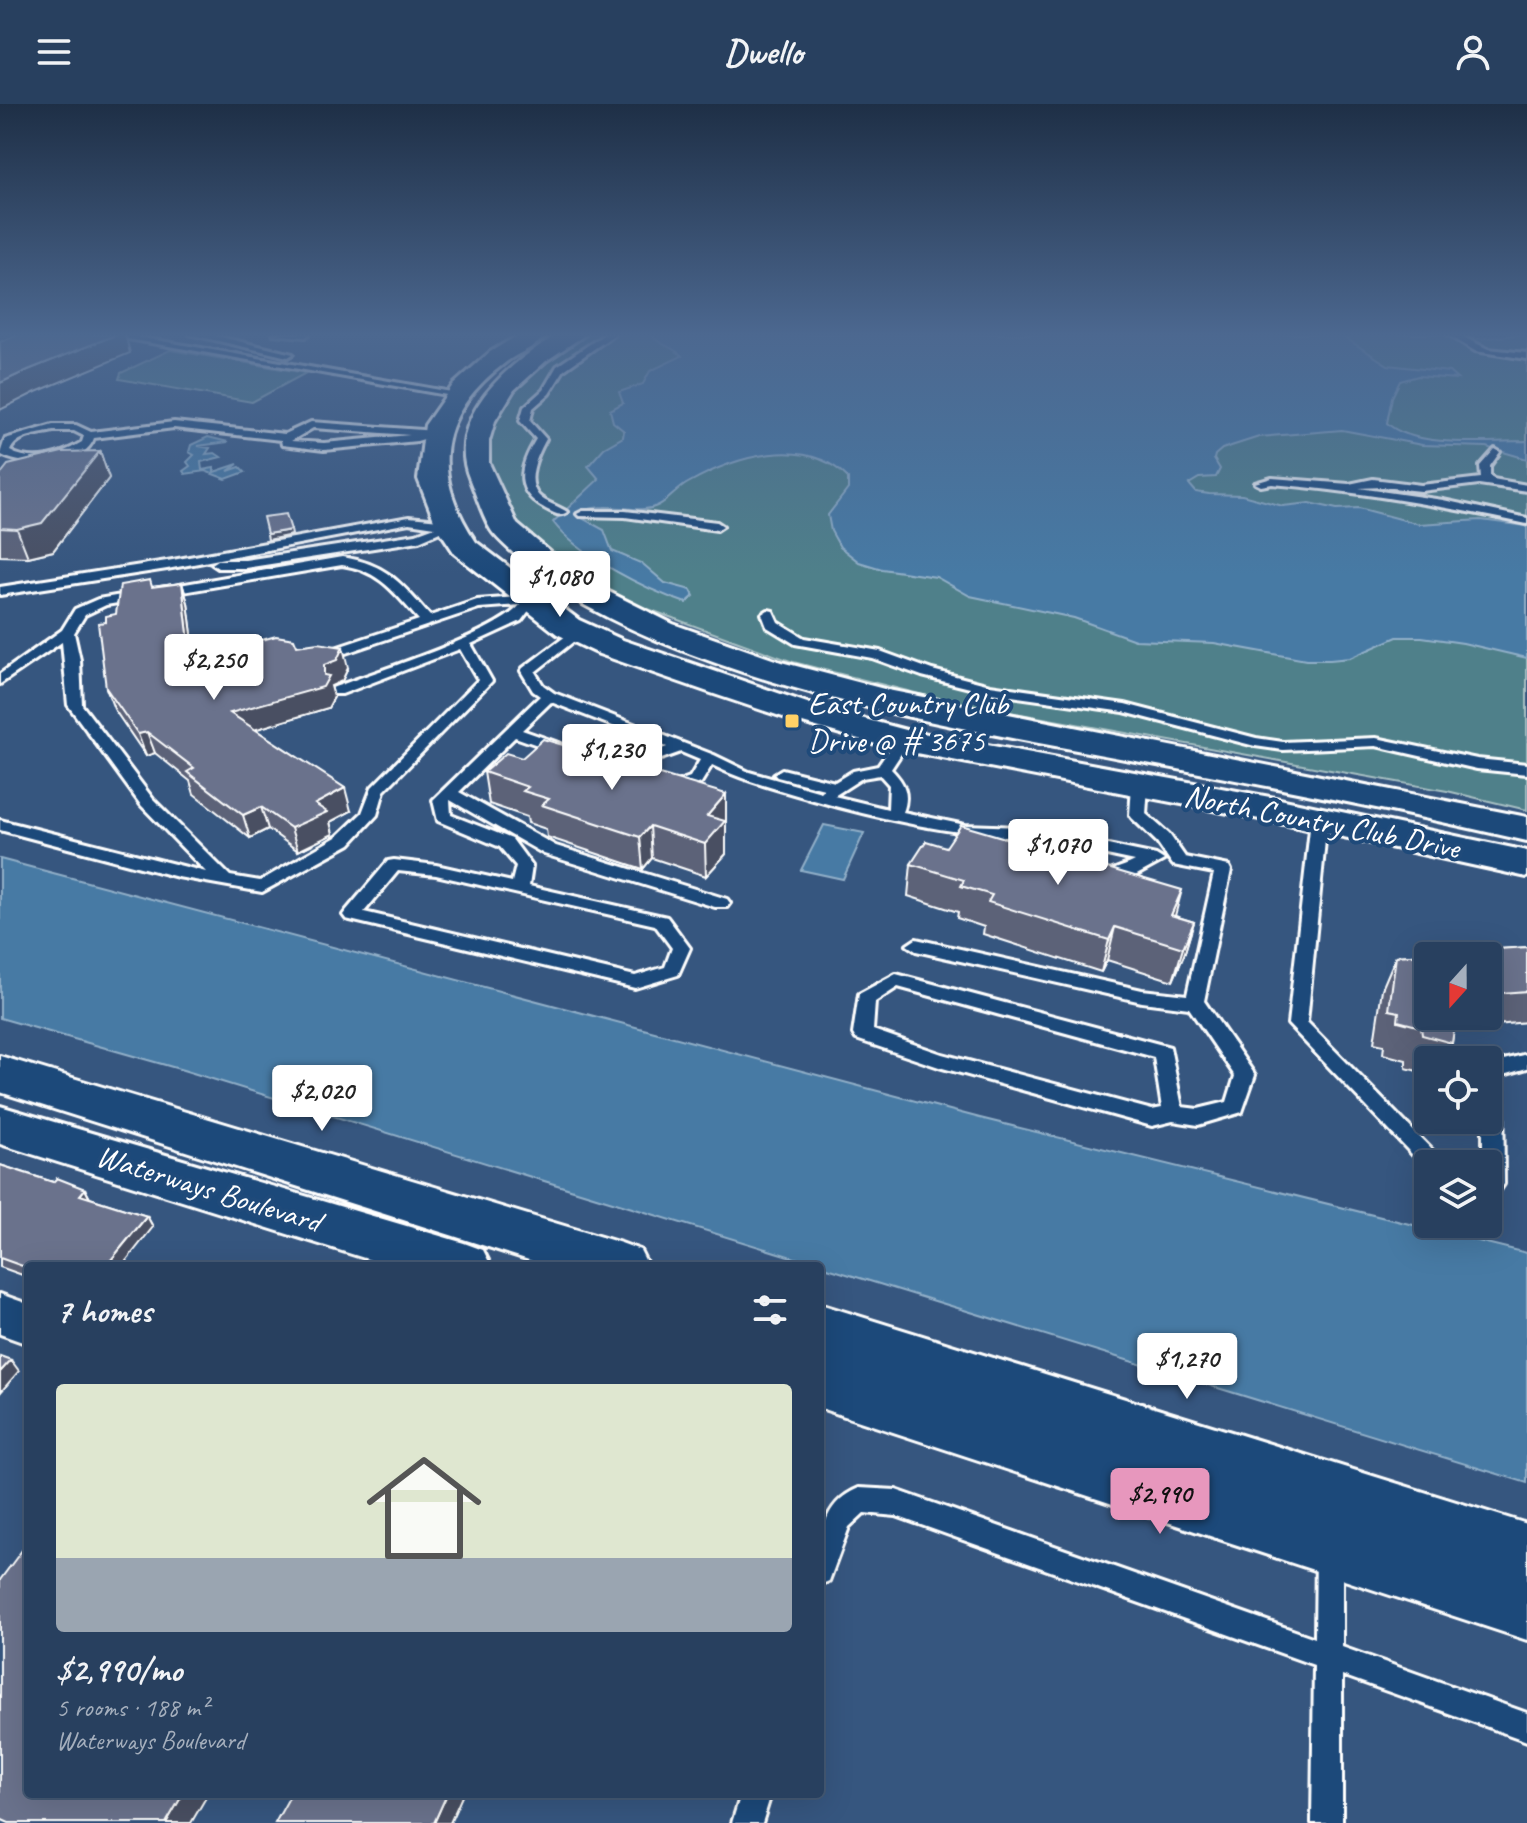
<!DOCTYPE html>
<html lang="en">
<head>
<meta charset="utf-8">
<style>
	:root { --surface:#28405f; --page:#304765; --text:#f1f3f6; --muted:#a5afbd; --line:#445974; --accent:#e797bd }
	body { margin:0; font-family:Caveat,sans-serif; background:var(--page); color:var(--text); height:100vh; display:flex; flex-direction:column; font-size:30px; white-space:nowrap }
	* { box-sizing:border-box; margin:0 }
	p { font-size:26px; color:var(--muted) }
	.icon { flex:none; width:44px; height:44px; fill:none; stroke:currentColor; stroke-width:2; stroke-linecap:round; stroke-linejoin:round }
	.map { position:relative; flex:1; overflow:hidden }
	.details { position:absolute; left:24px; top:1158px; width:800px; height:536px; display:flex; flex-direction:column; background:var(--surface); border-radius:8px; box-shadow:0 8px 32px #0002,0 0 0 2px var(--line) }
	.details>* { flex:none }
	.needle { width:52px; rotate:201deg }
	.buttons { position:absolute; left:1414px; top:838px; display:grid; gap:16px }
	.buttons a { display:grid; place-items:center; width:88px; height:88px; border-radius:8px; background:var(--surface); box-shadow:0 8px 32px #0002,0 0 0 2px var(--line); font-size:40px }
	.price { position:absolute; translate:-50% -68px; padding:0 18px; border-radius:8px; background:#fff; color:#222; font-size:26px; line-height:52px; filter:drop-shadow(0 2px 4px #0008) }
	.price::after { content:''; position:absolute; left:50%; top:48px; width:24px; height:18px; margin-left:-12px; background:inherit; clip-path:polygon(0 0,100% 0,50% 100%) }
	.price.on { background:var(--accent); color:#111 }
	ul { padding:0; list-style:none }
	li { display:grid; align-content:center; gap:16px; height:424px; padding:0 32px }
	li span { display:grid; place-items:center; height:248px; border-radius:8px; color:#555 }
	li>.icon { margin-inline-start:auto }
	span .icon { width:144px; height:144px; fill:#fffc; stroke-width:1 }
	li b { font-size:34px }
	h2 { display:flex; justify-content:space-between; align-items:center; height:96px; padding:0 32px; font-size:34px }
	header { display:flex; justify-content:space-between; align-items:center; height:104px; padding:0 32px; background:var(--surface); font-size:36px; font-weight:600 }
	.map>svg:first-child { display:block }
	.green { fill:#50808a; stroke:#a8c0c4; stroke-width:2 }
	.water { fill:#477aa4; stroke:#91afc8; stroke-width:2 }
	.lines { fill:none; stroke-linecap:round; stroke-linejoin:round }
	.lane-casing { stroke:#fff; stroke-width:6 }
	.street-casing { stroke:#fff; stroke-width:6 }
	.secondary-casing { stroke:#fff; stroke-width:6 }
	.lane { fill:#1f4a7a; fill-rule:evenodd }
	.street { fill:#1f4a7a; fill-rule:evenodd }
	.secondary { fill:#1f4a7a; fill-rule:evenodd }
	.wall { fill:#5b6278; stroke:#fff; stroke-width:2; fill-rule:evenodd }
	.shaded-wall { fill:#4a5062; stroke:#fff; stroke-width:2 }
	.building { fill:#6a728c; stroke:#fff; stroke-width:2 }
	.poi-dot { fill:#ffd166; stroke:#1f4a7a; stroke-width:3 }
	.labels { text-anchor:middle; stroke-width:8; stroke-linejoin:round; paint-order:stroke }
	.poi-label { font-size:32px; fill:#fff; stroke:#1f4a7a; text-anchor:start }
	.street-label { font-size:32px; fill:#fff; stroke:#1f4a7a }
</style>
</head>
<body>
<header><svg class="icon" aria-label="menu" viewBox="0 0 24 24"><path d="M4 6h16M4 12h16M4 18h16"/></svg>Dwello<svg class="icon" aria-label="person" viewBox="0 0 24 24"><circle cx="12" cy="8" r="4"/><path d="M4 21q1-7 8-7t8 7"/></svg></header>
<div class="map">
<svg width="1527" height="1719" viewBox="0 0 1527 1719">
	<rect width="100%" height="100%" fill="#36567f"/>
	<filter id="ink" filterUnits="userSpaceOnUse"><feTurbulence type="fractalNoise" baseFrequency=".0125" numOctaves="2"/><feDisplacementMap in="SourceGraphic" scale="16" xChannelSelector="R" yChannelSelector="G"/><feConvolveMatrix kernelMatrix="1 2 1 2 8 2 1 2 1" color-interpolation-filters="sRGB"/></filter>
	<g filter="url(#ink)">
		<path class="green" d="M 585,230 L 1460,230 L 1477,235 L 1527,230 L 1527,706 L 1447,687 L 943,596 L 793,558 L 607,490 L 555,461 L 509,418 L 486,363 L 493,311 L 538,258 Z
			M 170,246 L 306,269 L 252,298 L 119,275 L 121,269 Z"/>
		<path class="water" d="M 655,230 L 1339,230 L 1388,261 L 1449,268 L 1457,275 L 1418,272 L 1400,277 L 1392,293 L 1387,319 C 1414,345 1491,337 1527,337 L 1527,355 L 1486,343 L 1422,341 L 1342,326 L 1259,333 L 1222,345 L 1215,351 L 1214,355 L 1220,365 L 1216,373 L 1199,374 L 1189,380 L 1196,388 L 1209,390 L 1242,391 L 1283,402 L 1310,399 L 1337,405 L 1359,404 L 1419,420 L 1481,416 L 1527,422 L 1527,554 L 1463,539 L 1422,533 L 1397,533 L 1350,554 L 1330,556 L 1306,556 L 1214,539 L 1135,536 L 1074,514 L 970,492 L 936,473 L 882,465 L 859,458 L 840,443 L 831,427 L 828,411 L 848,385 L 848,374 C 806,330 734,353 688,379 C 677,385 669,396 659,401 C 642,410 621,402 604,403 C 596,403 588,405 580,407 L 580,413 L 604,426 L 612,447 L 643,460 L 665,479 L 691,486 L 694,492 L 686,499 C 647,486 578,452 553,418 L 599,375 L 588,362 L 604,344 L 623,333 L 624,327 L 613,318 L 610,306 L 623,299 L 619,288 L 643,280 L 650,267 L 682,252 C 674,243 662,242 653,233 Z
			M 208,333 L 228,338 L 198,342 L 210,344 L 206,350 L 215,349 L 221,353 L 201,358 L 202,366 L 214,364 L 214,368 L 238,360 L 228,367 L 240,363 L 245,368 L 226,375 L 205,367 L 185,370 L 183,367 L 190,362 L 187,358 L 194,351 L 189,348 L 191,341 Z
			M 824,721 L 864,729 L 843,775 L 801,766 Z
			M 0,755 L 980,1014 L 1527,1149 L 1527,1379 L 183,966 L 0,914 Z"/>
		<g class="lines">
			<defs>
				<path id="lane" d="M 100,230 L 122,230 L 463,290 L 458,293 Z
					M 189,230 L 208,230 L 293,250 L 288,253 Z
					M 273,230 L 309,230 L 305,233 Z
					M 605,230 L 615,230 L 564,266 L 549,290 L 533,304 L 530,317 L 546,335 C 538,350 525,375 538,391 C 545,399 559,402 567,408 C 560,412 558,411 550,407 C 514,390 517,366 536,335 L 520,317 L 524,303 L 543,286 L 557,262 Z
					M 1447,230 L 1457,230 L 1488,245 L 1527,249 L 1527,255 L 1475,247 Z
					M 174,318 L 285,330 L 311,318 L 436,327 L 441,330 L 417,337 L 324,346 L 282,341 L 281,336 L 174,324 L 94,334 C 85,363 22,364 0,350 L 5,335 L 53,321 L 76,321 L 91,328 ZM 313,324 L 410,331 L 324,339 L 291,337 ZM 53,327 L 74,327 L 84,332 L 82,338 C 61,351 33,360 10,347 C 17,331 37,331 53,327 Z
					M 1495,345 L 1500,348 L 1490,362 L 1490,371 L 1493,375 L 1527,381 L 1527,387 L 1479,380 L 1421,387 L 1383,383 L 1359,384 L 1443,396 L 1527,414 L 1527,420 C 1442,402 1358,387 1272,380 L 1261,382 L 1255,379 L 1272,374 L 1349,380 L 1373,375 L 1421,381 L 1481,374 L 1480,362 Z
					M 583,407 L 625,407 L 717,418 L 723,422 L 717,426 L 625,413 L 579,412 L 577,410 Z
					M 409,413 L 450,417 L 456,421 L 419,437 L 245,464 L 218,464 L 212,460 L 218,456 L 245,456 L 416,430 L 435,423 L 409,419 L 167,465 L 0,491 L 0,483 L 167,457 Z
					M 342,453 C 388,460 401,480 430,512 L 477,496 L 531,492 L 537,496 L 521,517 L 471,540 L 492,577 L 384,687 L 377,711 L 350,740 L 262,788 L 178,773 L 0,726 L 0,716 L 206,768 L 141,701 L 68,601 L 62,538 L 0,580 L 0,570 L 62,526 L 75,505 L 98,495 ZM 342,461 C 379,466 395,489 419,516 L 317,550 L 317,556 L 322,557 L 479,504 L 520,501 C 495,531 374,568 332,584 L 332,590 L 342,590 L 460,545 L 478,576 L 372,683 L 362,709 L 338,732 L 260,777 L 230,772 L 153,695 L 82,601 L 80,556 L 74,529 L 85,511 L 106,501 Z
					M 768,506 L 773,507 L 778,518 L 804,534 L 880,547 L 932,566 L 990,581 L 1125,600 L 1256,634 L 1283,638 L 1376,634 L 1477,655 L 1527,660 L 1527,670 L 1477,665 L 1376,642 L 1283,646 L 1255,642 L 1124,608 L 990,589 L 922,572 L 872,554 L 795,540 L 767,523 L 762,510 Z
					M 578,523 L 583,524 L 583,530 L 535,568 L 543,581 L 554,589 L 714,651 L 749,668 L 821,688 L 824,685 L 777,673 L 774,670 L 782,665 L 835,678 L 853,667 L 878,662 L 898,633 L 903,632 L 910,636 L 891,665 C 904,678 910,690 903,708 L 965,721 L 1021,723 L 1156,751 L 1164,756 L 1133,773 L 1102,782 L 1096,781 L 1094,777 C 1103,767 1122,764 1135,757 L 1041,737 L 1060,760 L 1052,765 L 1046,764 L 1020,734 C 949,730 879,715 810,695 C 777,685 744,677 712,661 L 701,679 L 670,690 L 665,688 L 662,685 L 665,682 L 690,673 L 700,656 L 681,648 L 650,659 L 642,671 L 632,671 L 629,668 L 640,653 L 667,643 L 551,598 L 522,626 L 567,642 L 567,648 L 557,648 L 515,633 L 459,688 L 556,742 L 727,795 L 730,799 L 727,803 L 715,803 L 544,750 L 450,696 L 451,711 L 512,735 L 532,762 L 529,782 L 667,813 L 690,844 L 678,871 L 635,884 L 346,815 L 343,811 L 346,807 L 388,757 L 394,756 L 436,761 L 512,778 L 516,762 L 500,743 L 438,717 L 433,696 L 540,592 L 533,587 L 521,567 L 523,564 ZM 880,671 L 889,681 L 888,705 L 834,692 L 862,674 ZM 398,767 L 436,771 L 655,821 L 672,844 L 665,863 L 635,872 L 364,808 Z
					M 1140,676 L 1148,681 L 1146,710 L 1169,730 L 1185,753 L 1229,762 L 1231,766 L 1204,897 L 1255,971 L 1242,1008 L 1198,1021 L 1173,1017 L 1152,1022 L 939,963 L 856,935 L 853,930 L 859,890 L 896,870 L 1170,943 L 1182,1003 L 1198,1005 L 1227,998 L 1235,972 L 1189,904 L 1142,898 L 916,847 L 907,841 L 916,835 L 1142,886 L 1187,891 L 1214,769 L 1173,761 L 1157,738 L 1132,714 L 1130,711 L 1132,681 ZM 898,883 L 1154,953 L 1162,1004 L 1152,1006 L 942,950 L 873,926 L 875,898 Z
					M 1319,711 L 1327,716 L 1307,918 L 1440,1054 L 1443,1060 L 1428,1060 L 1428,1067 L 1288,920 L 1311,716 Z
					M 1527,950 L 1527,964 L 1503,971 L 1504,1080 L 1500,1086 L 1488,1087 L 1488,1060 L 1483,1060 L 1483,1016 L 1488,1016 L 1488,960 Z
					M 859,1384 L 896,1386 L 1315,1534 L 1316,1447 L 1320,1438 L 1329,1434 L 1338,1438 L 1342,1447 L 1342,1543 L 1527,1609 L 1527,1637 L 1342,1571 L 1342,1719 L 1312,1719 L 1314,1561 L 896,1412 L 864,1409 L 849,1423 L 829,1477 L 820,1481 C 820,1443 817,1401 859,1384 Z
					M 741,1690 L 771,1690 L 762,1719 L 732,1719 Z"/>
				<path id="street" d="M 0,1190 L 28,1200 L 28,1240 L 0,1230 Z"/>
				<path id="secondary" d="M 520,230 L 547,230 C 537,243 519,248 506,258 C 438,309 429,368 476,438 L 579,516 L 623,536 L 816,602 L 906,626 L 1270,693 L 1527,747 L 1527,773 L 1270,717 L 890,644 L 792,616 L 711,589 L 599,550 L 557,530 L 455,450 L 436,421 L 418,375 L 425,321 L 453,281 L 490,248 Z
					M 558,230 L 586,230 L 546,257 L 514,286 L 495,317 L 489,337 L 489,359 L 517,420 L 581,474 L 673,520 L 781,558 L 888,586 L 1527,713 L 1527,737 C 1394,706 1260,680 1125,655 C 946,622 719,584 562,488 C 548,479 499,439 491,426 C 482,411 477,393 470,376 C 443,313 509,259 558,230 Z
					M 0,952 L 621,1139 L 640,1146 L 648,1162 L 548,1162 L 0,988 Z
					M 0,1002 L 464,1139 L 483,1146 L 491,1162 L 390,1162 L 0,1040 Z
					M 820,1200 L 1527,1420 L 1527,1536 L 820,1304 L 820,1250 L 837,1256 L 820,1250 Z"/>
			</defs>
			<use href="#lane" class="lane-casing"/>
			<use href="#street" class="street-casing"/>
			<use href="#secondary" class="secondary-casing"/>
			<use href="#lane" class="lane"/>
			<use href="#street" class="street"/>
			<use href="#secondary" class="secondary"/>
		</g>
		<path class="wall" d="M 100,347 L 109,374 L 53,447 L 28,453 L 0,452 L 0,371 Z
			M 182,479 L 188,499 L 195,555 L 297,542 L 348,564 L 342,577 L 331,582 L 334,593 L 328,604 L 255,625 L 351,707 L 330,718 L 333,730 L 298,747 L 268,725 L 250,734 L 194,690 L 190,677 L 155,649 L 146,652 L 114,605 L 106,584 L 106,518 L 152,483 Z
			M 522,654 L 726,690 L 726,750 L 706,772 L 652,754 L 643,765 L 547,733 L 546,725 L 528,719 L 527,713 L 489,700 L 484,668 Z
			M 911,760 L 1175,812 L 1194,818 L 1184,851 L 1173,877 L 1107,856 L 1101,868 L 983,830 L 984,823 L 957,814 L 958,808 L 908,792 Z
			M 1527,843 L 1527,918 L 1454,925 L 1452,939 L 1443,956 L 1428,956 L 1428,970 L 1406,964 L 1406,956 L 1383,950 L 1384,941 L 1374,939 L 1382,885 L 1396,852 ZM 1488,852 L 1488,912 L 1428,912 Z
			M 0,1061 L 53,1078 L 85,1085 L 90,1094 L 147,1112 L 153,1123 L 28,1162 L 28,1173 L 0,1163 Z"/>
		<path class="shaded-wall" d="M 118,230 L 125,230 L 130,249 L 36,288 L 0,306 L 0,279 L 28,266 Z
			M 100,347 L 109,374 L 53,447 L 28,453 L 17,425 Z
			M 291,426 L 292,431 L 268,436 L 267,430 Z
			M 182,479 L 188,499 L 198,577 L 191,556 Z
			M 343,543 L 348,564 L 342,577 L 331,582 L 334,593 L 328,604 L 237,631 L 230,609 L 324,571 L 324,561 Z
			M 147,628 L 155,649 L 146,652 L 138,630 Z
			M 345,684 L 351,707 L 330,718 L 333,730 L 298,747 L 291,724 L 315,700 Z
			M 726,690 L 726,750 L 706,772 L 705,740 L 707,712 Z
			M 261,703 L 268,725 L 250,734 L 243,711 Z
			M 650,722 L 652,754 L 643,765 L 640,733 Z
			M 1182,786 L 1173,819 L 1171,811 Z
			M 1194,818 L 1184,851 L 1173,877 L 1183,844 Z
			M 1115,823 L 1107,856 L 1101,868 L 1109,836 Z
			M 85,1085 L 91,1097 L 80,1091 Z
			M 147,1112 L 153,1123 L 122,1162 L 106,1162 Z
			M 11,1256 L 19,1267 L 0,1289 L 0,1268 Z
			M 183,1690 L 208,1690 L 191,1719 L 166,1719 Z
			M 447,1690 L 463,1690 L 450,1719 L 434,1719 Z"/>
		<path class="building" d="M 20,230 L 118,230 L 28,266 L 0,279 L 0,238 Z
			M 100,347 L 42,419 L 17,425 L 0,424 L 0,371 L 8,361 L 62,348 Z
			M 286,410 L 291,426 L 267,430 L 263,413 Z
			M 150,476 L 152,483 L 182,479 L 191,556 L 276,532 L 294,535 L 297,542 L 318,539 L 343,543 L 337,556 L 324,561 L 324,571 L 329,572 L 323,583 L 230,609 L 345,684 L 315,700 L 327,708 L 291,724 L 261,703 L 243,711 L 187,668 L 194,664 L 147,628 L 138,630 L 106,584 L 98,519 L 106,518 L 106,512 L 116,510 L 120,481 Z
			M 543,635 L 726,690 L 707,712 L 725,717 L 705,740 L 650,722 L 640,733 L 542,701 L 549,695 L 523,687 L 528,683 L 484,668 L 506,649 L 522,654 Z
			M 961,721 L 1182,786 L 1171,811 L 1194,818 L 1183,844 L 1115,823 L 1109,836 L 988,798 L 992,791 L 961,782 L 964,776 L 911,760 L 926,737 L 946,743 Z
			M 1527,843 L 1527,887 L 1488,890 L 1488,852 L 1428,852 L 1428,912 L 1456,912 L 1452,939 L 1422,931 L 1421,923 L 1398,917 L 1399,908 L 1389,906 L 1396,852 Z
			M 0,1061 L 53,1078 L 57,1074 L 85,1085 L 80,1091 L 147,1112 L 106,1162 L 28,1162 L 28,1164 L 0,1154 Z
			M 0,1252 L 11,1256 L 0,1268 Z
			M 28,1438 L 28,1690 L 183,1690 L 166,1719 L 9,1719 L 0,1715 L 0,1476 Z
			M 291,1690 L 447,1690 L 434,1719 L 275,1719 Z"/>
	</g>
	<linearGradient id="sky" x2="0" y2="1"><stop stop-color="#1e2f46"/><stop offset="0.49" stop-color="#4c6890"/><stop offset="1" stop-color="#4c6890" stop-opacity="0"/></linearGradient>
	<rect width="1527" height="471" fill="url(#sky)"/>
	<rect class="poi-dot" x="784" y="609" width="16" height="16" rx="4"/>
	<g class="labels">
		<g class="poi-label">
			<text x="808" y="610">East Country Club<tspan x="808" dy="37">Drive @ # 3675</tspan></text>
		</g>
		<g class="street-label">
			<text transform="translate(1322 717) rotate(11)" y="11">North Country Club Drive</text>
			<text transform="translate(209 1084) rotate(17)" y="11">Waterways Boulevard</text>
		</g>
	</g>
</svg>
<div class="buttons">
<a><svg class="needle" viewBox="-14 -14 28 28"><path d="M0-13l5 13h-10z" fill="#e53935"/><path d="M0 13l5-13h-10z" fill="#a5afbd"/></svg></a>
<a><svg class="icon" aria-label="locate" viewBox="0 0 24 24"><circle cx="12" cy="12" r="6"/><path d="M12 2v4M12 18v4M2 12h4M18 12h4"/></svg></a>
<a><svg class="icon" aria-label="layers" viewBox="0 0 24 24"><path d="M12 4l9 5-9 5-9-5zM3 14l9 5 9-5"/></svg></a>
</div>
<b class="price" style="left:560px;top:515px">$1,080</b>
<b class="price" style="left:214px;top:598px">$2,250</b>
<b class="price" style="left:612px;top:688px">$1,230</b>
<b class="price" style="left:1058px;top:783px">$1,070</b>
<b class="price" style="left:322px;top:1029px">$2,020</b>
<b class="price" style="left:1187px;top:1297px">$1,270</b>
<b class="price on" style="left:1160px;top:1432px">$2,990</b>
<section class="details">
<h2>7 homes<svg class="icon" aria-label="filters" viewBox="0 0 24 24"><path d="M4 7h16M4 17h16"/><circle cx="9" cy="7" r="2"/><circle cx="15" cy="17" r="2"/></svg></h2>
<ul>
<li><span style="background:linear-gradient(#dfe7d0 70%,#9aa5b1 0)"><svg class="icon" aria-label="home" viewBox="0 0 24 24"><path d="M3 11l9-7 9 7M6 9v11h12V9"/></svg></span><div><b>$2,990/mo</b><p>5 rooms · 188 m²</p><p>Waterways Boulevard</p></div></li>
</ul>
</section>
</div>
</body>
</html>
